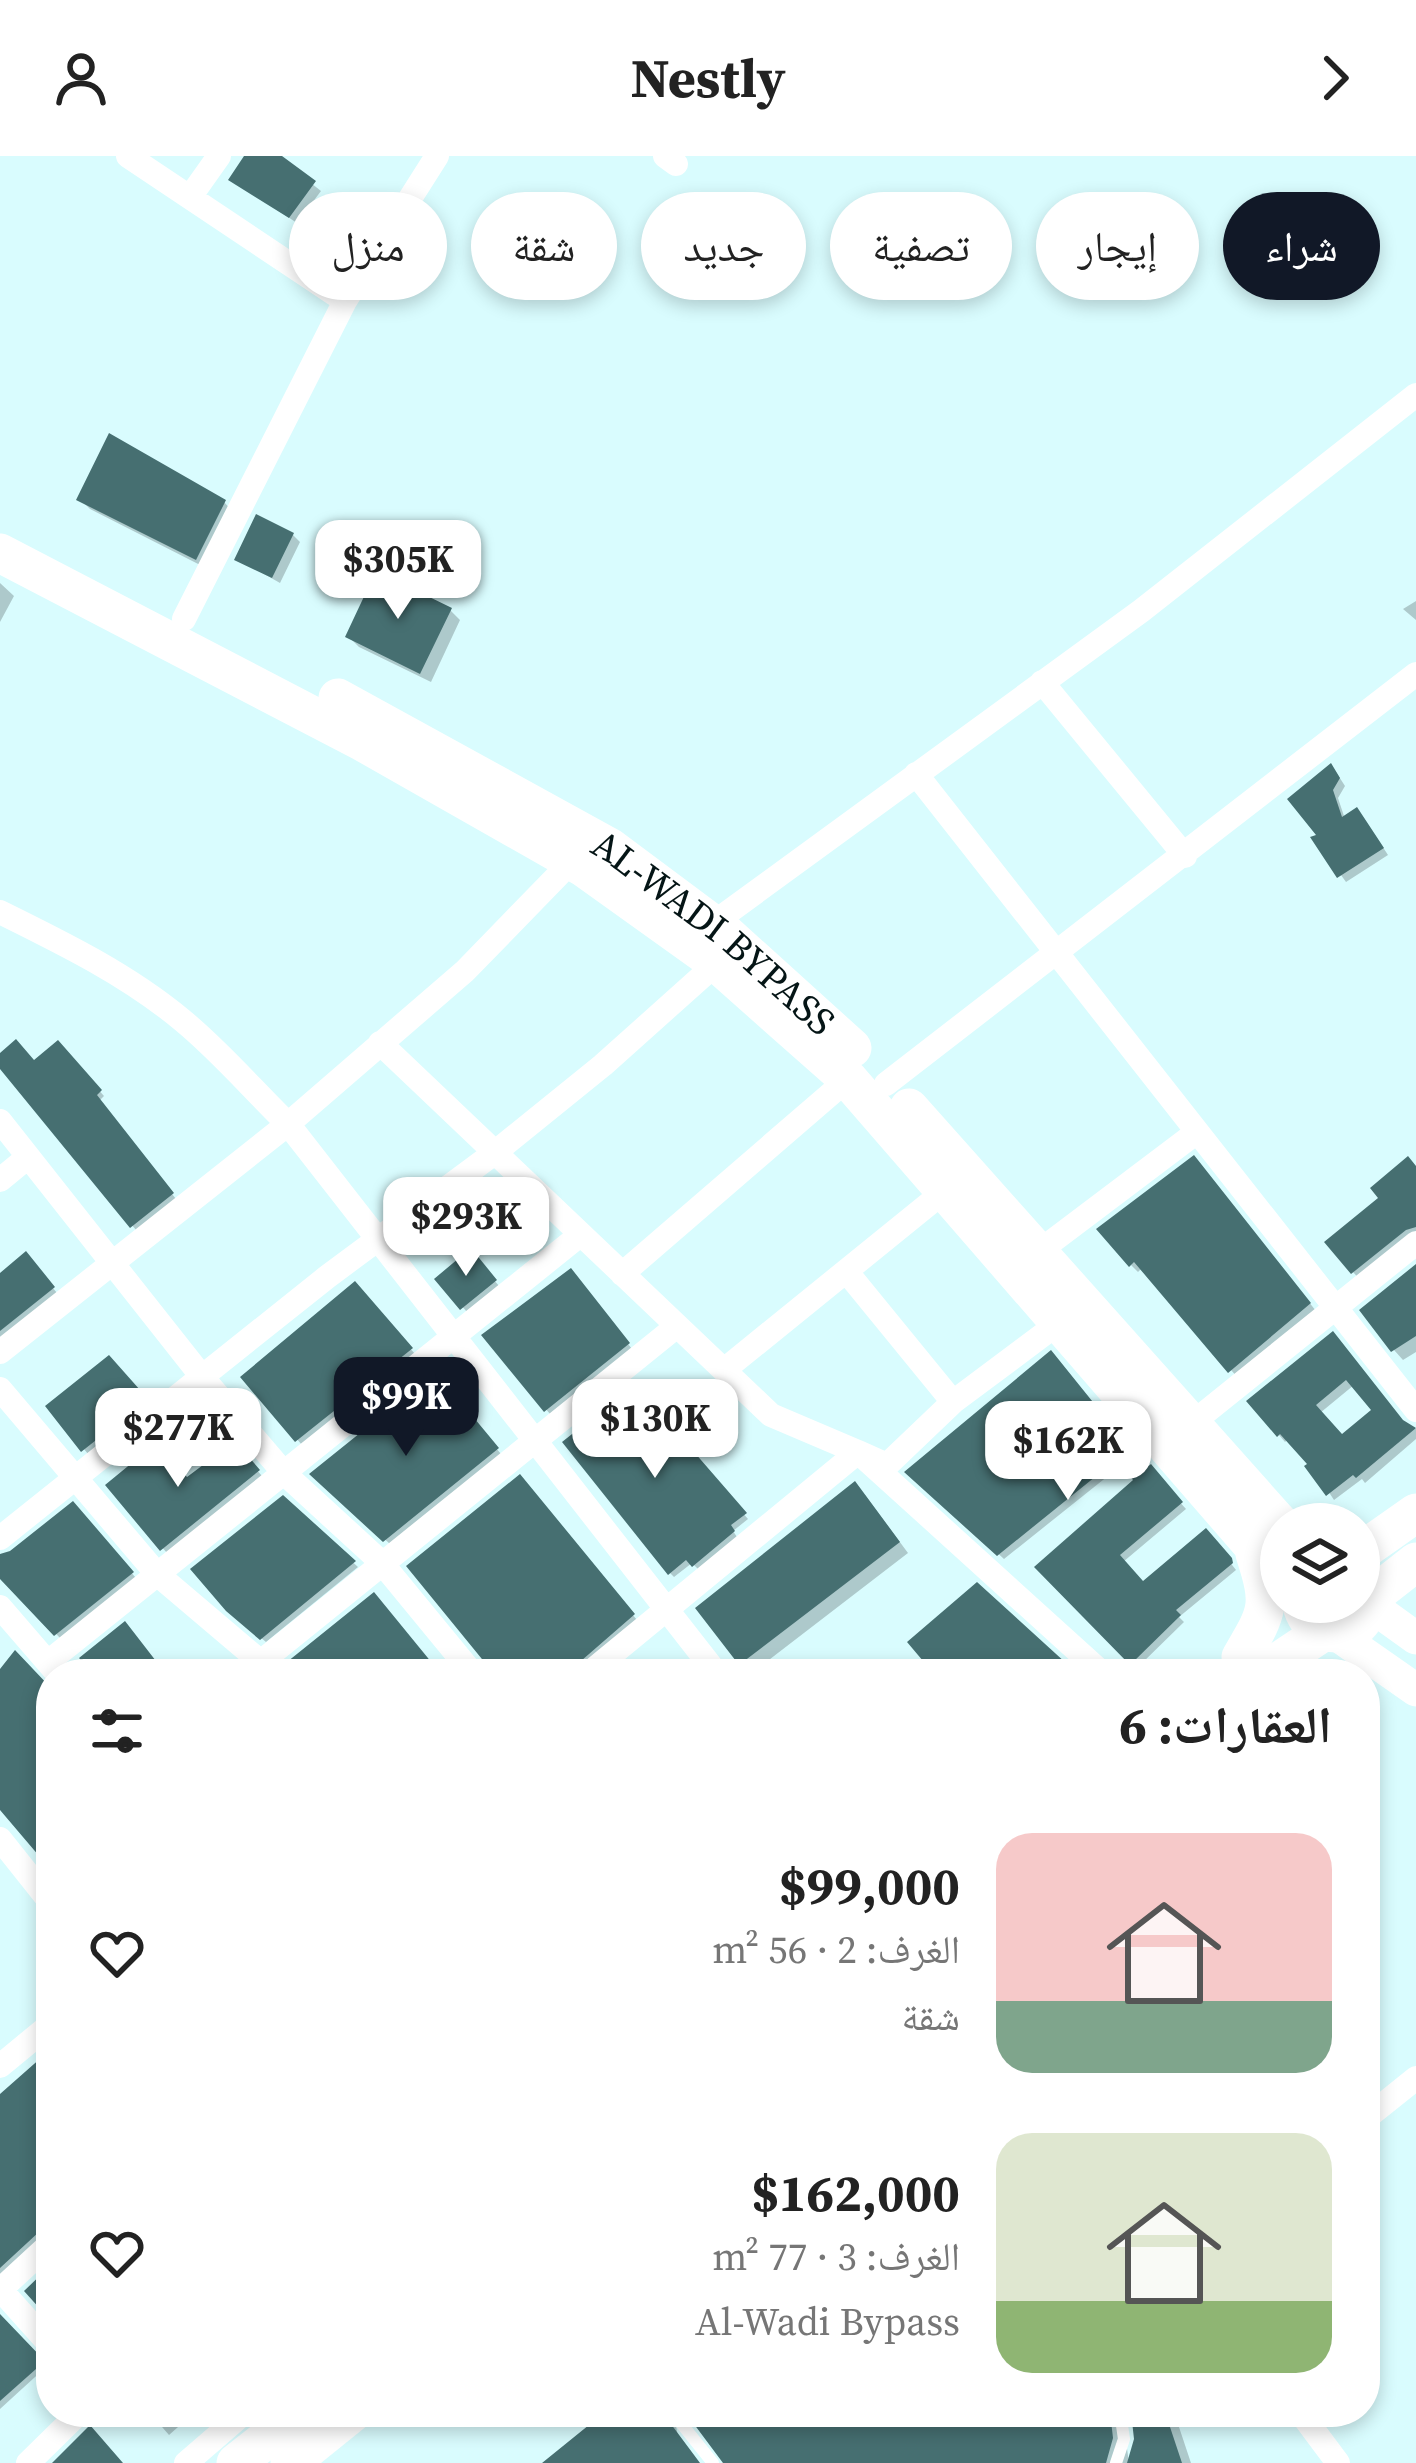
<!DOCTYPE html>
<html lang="ar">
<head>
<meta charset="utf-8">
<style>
	:root { --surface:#fff; --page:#f6f6f6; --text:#222; --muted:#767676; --accent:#111827 }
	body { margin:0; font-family:"Source Serif 4","Noto Naskh Arabic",serif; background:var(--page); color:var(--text); direction:rtl; height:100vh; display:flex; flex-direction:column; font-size:45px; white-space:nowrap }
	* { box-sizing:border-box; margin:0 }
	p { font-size:39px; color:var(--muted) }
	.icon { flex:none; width:66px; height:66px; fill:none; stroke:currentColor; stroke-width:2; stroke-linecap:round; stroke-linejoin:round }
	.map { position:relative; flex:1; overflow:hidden; direction:ltr }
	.panel { position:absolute; left:36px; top:1503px; width:1344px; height:768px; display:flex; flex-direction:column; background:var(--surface); border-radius:48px; box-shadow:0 6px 18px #0003; direction:rtl }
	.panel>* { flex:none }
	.hud { position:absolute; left:36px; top:36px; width:1344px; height:108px; direction:rtl; display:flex; gap:24px }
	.buttons { position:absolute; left:1260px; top:1347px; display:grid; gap:24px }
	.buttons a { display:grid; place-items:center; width:120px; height:120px; border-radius:50%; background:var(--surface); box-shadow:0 6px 18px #0003; font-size:60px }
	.price { position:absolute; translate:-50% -102px; padding:0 27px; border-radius:24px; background:#fff; color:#222; font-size:39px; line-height:78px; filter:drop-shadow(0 3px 6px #0008) }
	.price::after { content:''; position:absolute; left:50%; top:72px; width:36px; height:27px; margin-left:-18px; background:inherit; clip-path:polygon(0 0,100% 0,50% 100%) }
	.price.selected { background:var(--accent); color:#fff }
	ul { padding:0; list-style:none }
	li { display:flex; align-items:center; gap:36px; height:300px; padding:0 48px }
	li span { display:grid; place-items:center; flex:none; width:336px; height:240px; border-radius:36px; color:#555 }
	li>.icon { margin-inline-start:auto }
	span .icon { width:144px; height:144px; fill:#fffc; stroke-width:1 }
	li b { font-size:51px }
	h2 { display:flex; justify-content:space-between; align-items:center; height:144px; padding:0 48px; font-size:51px }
	.pill { padding:0 42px; border-radius:54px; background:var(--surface); box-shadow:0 6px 18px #0003; font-size:42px; line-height:108px }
	.pill.selected { background:var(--accent); color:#fff }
	header { display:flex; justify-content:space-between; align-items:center; height:156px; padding:0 48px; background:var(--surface); font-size:54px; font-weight:700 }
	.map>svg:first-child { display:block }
	.shadow { fill:#0003; fill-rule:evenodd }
	.building { fill:#466f71; fill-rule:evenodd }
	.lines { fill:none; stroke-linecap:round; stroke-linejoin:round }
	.lane { stroke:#fff; stroke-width:12 }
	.street { stroke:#fff; stroke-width:24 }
	.secondary { stroke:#fff; stroke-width:33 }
	.primary { stroke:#fff; stroke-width:39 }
	.labels { text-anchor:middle; stroke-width:9; stroke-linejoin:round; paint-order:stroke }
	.street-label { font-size:39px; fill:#051516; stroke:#fff }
</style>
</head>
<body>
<header><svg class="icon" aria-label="forward" viewBox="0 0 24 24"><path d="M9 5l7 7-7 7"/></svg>Nestly<svg class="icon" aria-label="person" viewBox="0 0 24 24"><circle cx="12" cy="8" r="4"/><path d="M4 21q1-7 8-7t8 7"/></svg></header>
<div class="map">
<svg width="1416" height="2307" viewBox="0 0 1416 2307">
	<rect width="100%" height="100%" fill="#d9fcfe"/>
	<path class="shadow" d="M 248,0 L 277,0 L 321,35 L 297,67 L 232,24 Z
		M 80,343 L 224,346 L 234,357 L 206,412 L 90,353 Z
		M 293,379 L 300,386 L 280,427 L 238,403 Z
		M 0,427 L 14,440 L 0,466 Z
		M 1416,445 L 1416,464 L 1403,453 Z
		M 450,454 L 460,464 L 431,526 L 359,491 L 349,481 Z
		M 1336,616 L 1345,630 L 1338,642 L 1345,663 L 1363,661 L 1388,699 L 1346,726 L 1315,683 L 1321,681 Z
		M 58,888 L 104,940 L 99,945 L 176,1043 L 136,1074 L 0,909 L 0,900 L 35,908 Z
		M 1201,1010 L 1316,1155 L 1238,1222 L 1142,1112 L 1138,1116 L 1131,1109 Z
		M 1416,1013 L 1416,1083 L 1362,1126 L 1353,1116 Z
		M 471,1096 L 499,1130 L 467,1156 L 438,1123 Z
		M 26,1099 L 57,1137 L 0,1182 L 0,1121 Z
		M 1416,1112 L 1416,1196 L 1403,1204 L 1394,1194 Z
		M 575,1120 L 632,1193 L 550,1258 L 486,1181 Z
		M 355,1129 L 415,1198 L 302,1289 L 244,1222 Z
		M 1339,1185 L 1404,1268 L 1416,1273 L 1416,1283 L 1365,1327 L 1362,1323 L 1334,1344 L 1311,1309 L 1288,1283 L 1285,1286 L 1279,1279 L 1251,1245 ZM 1354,1229 L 1375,1254 L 1342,1282 L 1320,1257 Z
		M 1051,1198 L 1147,1316 L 1150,1313 L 1186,1353 L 1123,1406 L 1143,1429 L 1211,1382 L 1236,1414 L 1179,1461 L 1184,1466 L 1137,1512 L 1039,1411 L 1137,1324 L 1123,1308 L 1004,1403 L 909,1316 Z
		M 109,1203 L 150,1249 L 88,1298 L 50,1251 Z
		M 436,1220 L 501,1298 L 390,1388 L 314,1318 Z
		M 635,1232 L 748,1363 L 733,1375 L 737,1381 L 698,1413 L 692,1407 L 674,1421 L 670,1417 Z
		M 235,1289 L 262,1320 L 167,1397 L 109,1330 L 187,1325 Z
		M 520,1322 L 637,1464 L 575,1518 L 491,1518 L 489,1506 Z
		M 865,1339 L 908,1397 L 752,1517 L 699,1452 Z
		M 283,1342 L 358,1411 L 266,1486 L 234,1459 Z
		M 73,1349 L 136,1422 L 60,1482 L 0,1418 L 0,1399 L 11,1398 Z
		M 51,1897 L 51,2077 L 0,2122 L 0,1942 Z
		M 0,2162 L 46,2211 L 0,2253 Z
		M 149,2256 L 195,2256 L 169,2279 Z
		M 610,2256 L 1174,2256 L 1191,2307 L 1130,2307 L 1137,2283 L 1134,2262 L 1124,2270 L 1129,2307 L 726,2307 L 695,2264 L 683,2262 L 676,2270 L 678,2280 L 699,2307 L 547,2307 Z"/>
	<path class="building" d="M 244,0 L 282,0 L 316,25 L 289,62 L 228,24 Z
		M 109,277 L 226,344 L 196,404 L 76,344 Z
		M 256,358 L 294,377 L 272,422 L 234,404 Z
		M 376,415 L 452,452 L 420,518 L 345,481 Z
		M 1331,607 L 1340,622 L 1333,634 L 1342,661 L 1357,651 L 1384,692 L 1337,722 L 1310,681 L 1316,679 L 1287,643 Z
		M 16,883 L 34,904 L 58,884 L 102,934 L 97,939 L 174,1037 L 130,1072 L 0,913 L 0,897 Z
		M 1194,999 L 1311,1147 L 1228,1217 L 1134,1106 L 1129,1111 L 1096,1073 Z
		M 1408,1000 L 1416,1010 L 1416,1071 L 1406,1074 L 1351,1118 L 1324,1086 L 1378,1042 L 1370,1032 Z
		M 471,1092 L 497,1124 L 460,1154 L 434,1123 Z
		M 26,1095 L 55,1131 L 0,1175 L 0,1117 Z
		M 1416,1108 L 1416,1180 L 1391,1196 L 1359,1154 Z
		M 571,1112 L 630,1187 L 544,1256 L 481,1179 Z
		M 355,1125 L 413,1192 L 295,1286 L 240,1221 Z
		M 1333,1175 L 1403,1264 L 1416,1272 L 1356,1322 L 1353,1319 L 1326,1340 L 1304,1310 L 1307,1308 L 1280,1278 L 1277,1281 L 1246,1245 ZM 1346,1224 L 1371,1254 L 1342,1278 L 1316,1249 Z
		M 1051,1194 L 1146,1312 L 1151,1308 L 1183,1346 L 1120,1399 L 1143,1425 L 1206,1372 L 1232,1402 L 1233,1407 L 1176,1454 L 1181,1459 L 1130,1509 L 1034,1411 L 1133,1324 L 1116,1304 L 997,1400 L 904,1316 Z
		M 109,1199 L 148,1243 L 81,1296 L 45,1250 Z
		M 436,1216 L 499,1292 L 383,1386 L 309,1318 Z
		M 635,1228 L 747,1357 L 731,1369 L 735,1375 L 692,1411 L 686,1404 L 668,1419 L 562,1286 Z
		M 235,1285 L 260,1314 L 160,1395 L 105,1329 L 155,1288 L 187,1321 Z
		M 520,1318 L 635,1458 L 566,1518 L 489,1518 L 486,1508 L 406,1410 Z
		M 855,1325 L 900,1386 L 739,1509 L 695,1452 Z
		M 283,1339 L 356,1405 L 260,1484 L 226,1455 L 190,1413 Z
		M 73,1345 L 134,1416 L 54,1480 L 0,1423 L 0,1398 L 10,1395 Z
		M 977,1426 L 1078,1518 L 934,1518 L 907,1486 Z
		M 374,1436 L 441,1518 L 291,1518 L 287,1506 Z
		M 125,1465 L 166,1518 L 93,1518 L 79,1502 Z
		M 15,1494 L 51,1532 L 51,1714 L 0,1654 L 0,1513 Z
		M 51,1893 L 51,2071 L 40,2075 L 0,2112 L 0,1938 Z
		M 51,2109 L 51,2165 L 24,2135 Z
		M 0,2158 L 45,2205 L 0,2245 Z
		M 605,2256 L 662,2256 L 700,2307 L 542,2307 Z
		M 685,2256 L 1110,2256 L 1113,2282 L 1106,2307 L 723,2307 Z
		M 1131,2256 L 1165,2256 L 1182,2307 L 1127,2307 L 1134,2283 Z
		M 90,2269 L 123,2307 L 52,2307 Z"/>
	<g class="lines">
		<path class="lane" d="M 672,2256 L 713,2307
			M 1116,2307 L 1124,2283 L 1120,2256"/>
		<path class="street" d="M 128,0 L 345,145
			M 665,0 L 676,8
			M 190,41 L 219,0
			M 184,463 L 345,145 L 437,0
			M 1042,526 L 1185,700
			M 916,618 L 1416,1254
			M 572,705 L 465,815 L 288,968 L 717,1518
			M 0,756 C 63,787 128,819 182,864 C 220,895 253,934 288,968 L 0,1196
			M 712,768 L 1141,455 L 1416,239
			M 380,887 L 771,1259 L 858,1296 L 1103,1518
			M 886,928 L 1416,518
			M 0,965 L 203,1222 L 285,1318 L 381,1406 L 473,1518
			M 0,1024 L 28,1001
			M 1038,1096 L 1197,976
			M 846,1115 L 953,1246
			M 622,1118 L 848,923
			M 724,1214 L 946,1034
			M 0,1233 L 157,1418 L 275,1518
			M 1191,1268 L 1416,1087
			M 0,1382 L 327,1121 L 493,998 L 603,909 L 717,807
			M 0,1451 L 56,1516
			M 48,1506 L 580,1079
			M 246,1518 L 677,1170
			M 588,1518 L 858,1296 L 887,1309 L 953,1246 L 1060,1166
			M 0,1683 L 51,1747
			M 0,1910 L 51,1868
			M 1365,1963 L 1416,1922
			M 0,2133 L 51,2190
			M 0,2134 L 51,2087
			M 1300,2256 L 1338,2307
			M 28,2307 L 80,2256
			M 186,2307 L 245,2256"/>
		<path class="secondary" d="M 1370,1449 L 1416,1482
			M 1336,1478 L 1416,1534"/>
		<g class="primary">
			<path d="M 0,397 L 363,586 L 583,711 L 717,807 L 848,923 L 1281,1422"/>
			<path id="s1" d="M 338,542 L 609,691 L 727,779 L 852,892"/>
			<path d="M 909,952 L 1281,1369"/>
			<path d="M 1359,1397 L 1416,1357"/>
			<path d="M 1370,1442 L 1416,1406"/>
			<path d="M 1301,1446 C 1307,1473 1329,1483 1354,1473 C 1373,1457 1374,1437 1359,1418"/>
			<path d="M 1241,1501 C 1268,1455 1272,1450 1255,1398"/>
			<path d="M 1260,1518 L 1323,1476"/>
			<path d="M 236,2307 L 301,2256"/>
			<path d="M 290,2307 L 353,2256"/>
		</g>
	</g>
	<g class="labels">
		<g class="street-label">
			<text dy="14" stroke="none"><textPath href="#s1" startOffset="444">AL-WADI BYPASS</textPath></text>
		</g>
	</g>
</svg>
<div class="buttons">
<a><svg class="icon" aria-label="layers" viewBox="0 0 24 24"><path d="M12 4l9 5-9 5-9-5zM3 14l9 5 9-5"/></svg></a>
</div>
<b class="price" style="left:398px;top:466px">$305K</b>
<b class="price" style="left:466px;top:1123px">$293K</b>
<b class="price selected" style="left:406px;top:1303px">$99K</b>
<b class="price" style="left:655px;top:1325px">$130K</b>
<b class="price" style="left:178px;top:1334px">$277K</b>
<b class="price" style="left:1068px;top:1347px">$162K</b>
<div class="hud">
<a class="pill selected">شراء</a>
<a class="pill">إيجار</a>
<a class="pill">تصفية</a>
<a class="pill">جديد</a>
<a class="pill">شقة</a>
<a class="pill">منزل</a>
</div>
<section class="panel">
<h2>العقارات: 6<svg class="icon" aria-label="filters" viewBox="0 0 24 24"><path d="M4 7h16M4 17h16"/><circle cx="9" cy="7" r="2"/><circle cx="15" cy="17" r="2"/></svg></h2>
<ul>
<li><span style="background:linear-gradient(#f6c9c9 70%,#7fa58c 0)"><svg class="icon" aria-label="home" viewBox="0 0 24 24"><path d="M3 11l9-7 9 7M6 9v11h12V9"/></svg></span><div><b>$99,000</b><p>الغرف: 2 · 56 m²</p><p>شقة</p></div><svg class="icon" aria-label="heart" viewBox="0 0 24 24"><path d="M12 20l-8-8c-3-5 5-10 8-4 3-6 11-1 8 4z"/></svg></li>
<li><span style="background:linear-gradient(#dfe7d0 70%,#8fb573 0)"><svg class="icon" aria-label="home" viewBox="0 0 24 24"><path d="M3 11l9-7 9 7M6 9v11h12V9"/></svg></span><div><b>$162,000</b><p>الغرف: 3 · 77 m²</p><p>Al-Wadi Bypass</p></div><svg class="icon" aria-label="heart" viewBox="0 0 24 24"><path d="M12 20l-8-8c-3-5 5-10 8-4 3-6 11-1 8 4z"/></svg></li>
</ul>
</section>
</div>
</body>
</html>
